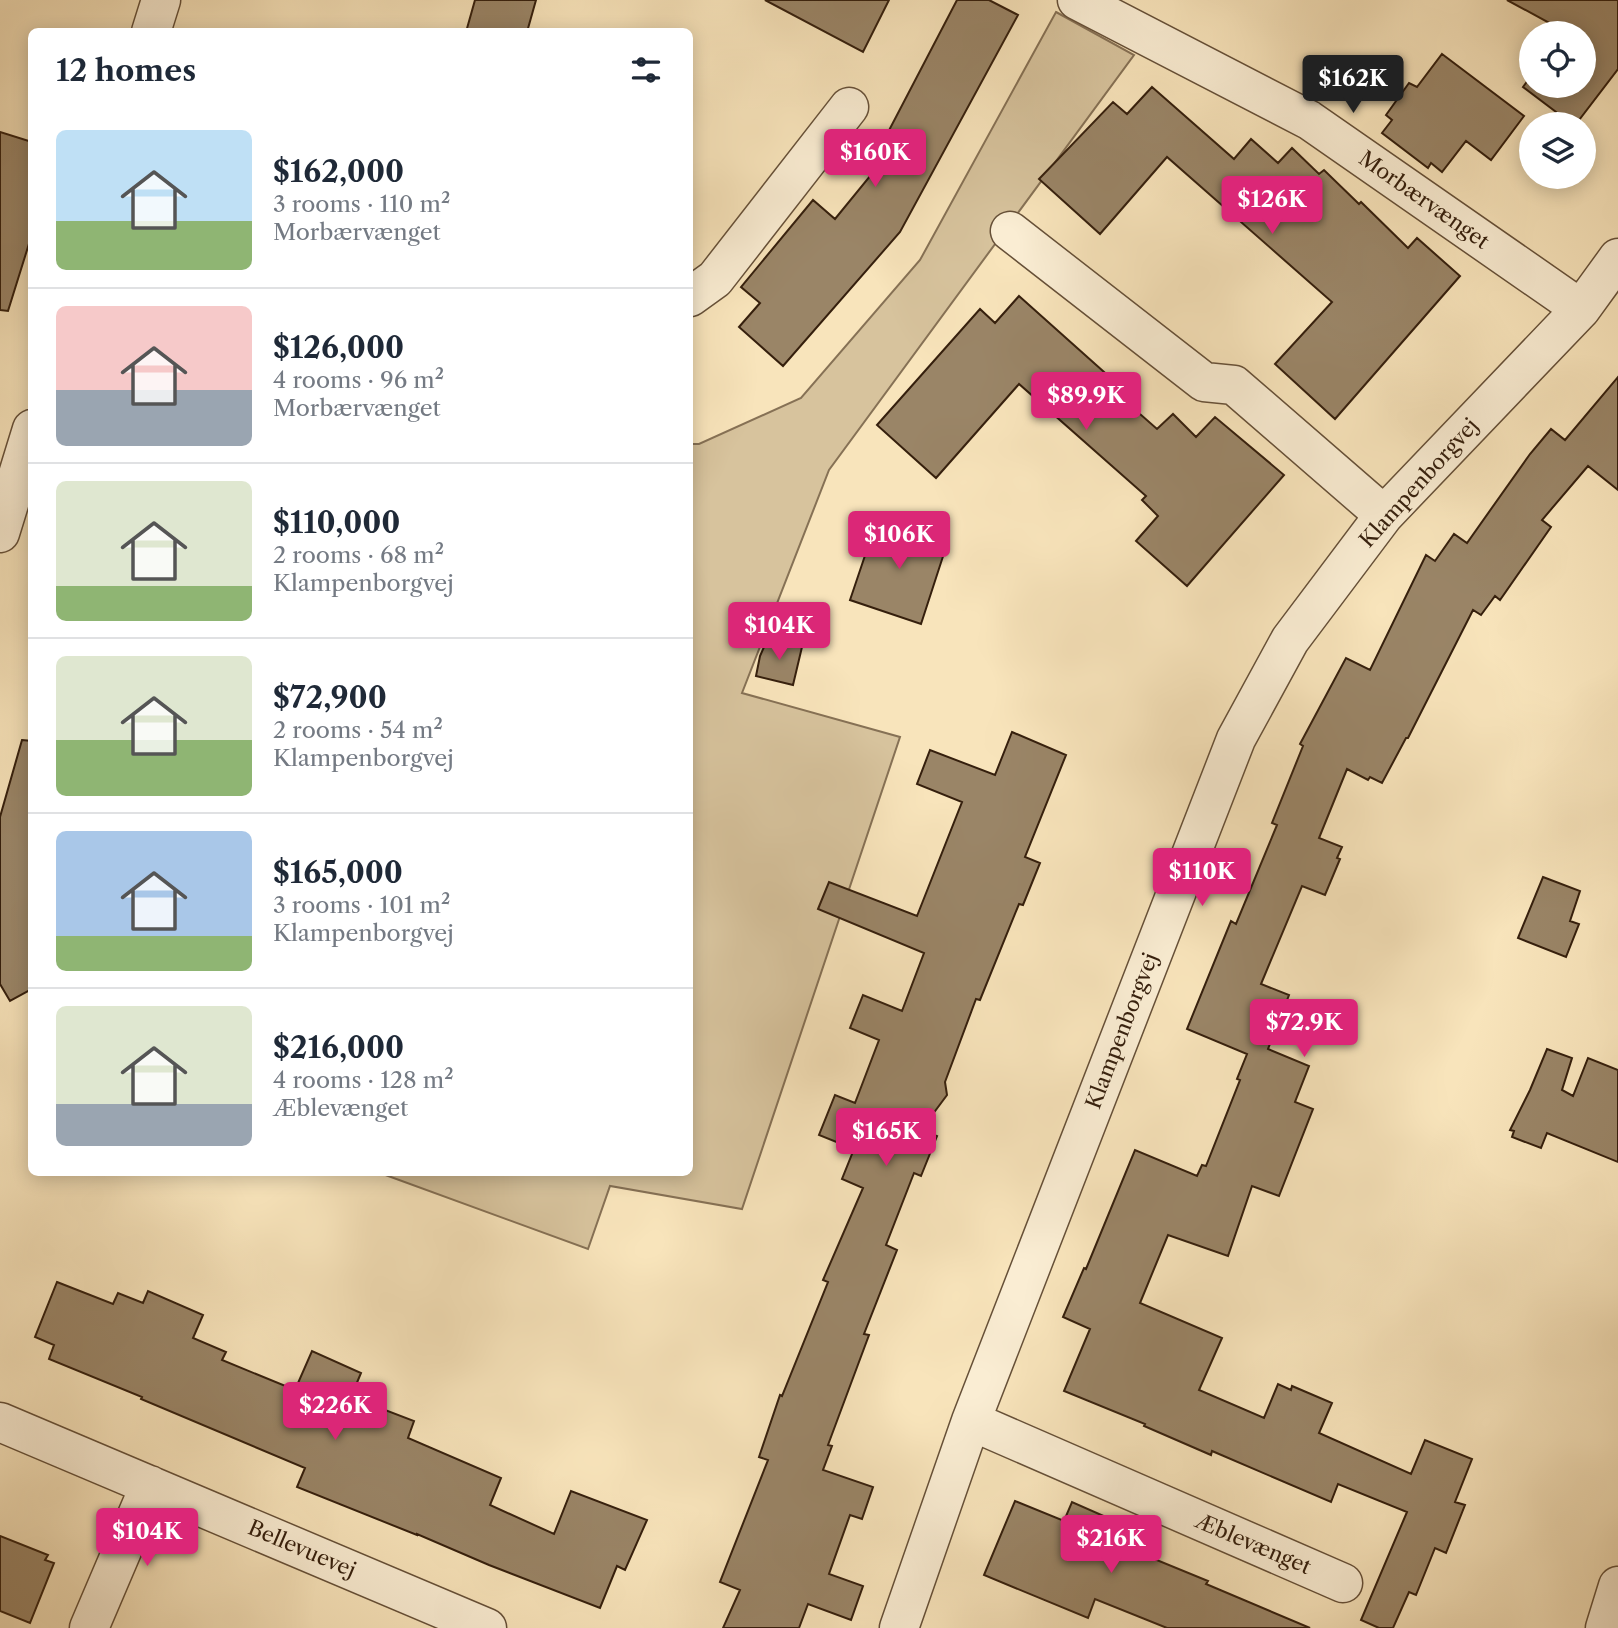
<!DOCTYPE html>
<html lang="en">
<head>
<meta charset="utf-8">
<style>
	:root { --surface:#fff; --page:#f6f6f7; --text:#1f2937; --muted:#747a83; --line:#e0e1e3; --accent:#db2777 }
	body { margin:0; font-family:"Libre Caslon Text",serif; background:var(--page); color:var(--text); height:100vh; display:flex; flex-direction:column; font-size:26px; white-space:nowrap }
	* { box-sizing:border-box; margin:0 }
	p { font-size:23px; color:var(--muted) }
	.icon { flex:none; width:38px; height:38px; fill:none; stroke:currentColor; stroke-width:2; stroke-linecap:round; stroke-linejoin:round }
	.map { position:relative; flex:1; overflow:hidden }
	.drawer { position:absolute; left:28px; top:28px; width:665px; height:1148px; display:flex; flex-direction:column; background:var(--surface); border-radius:10px; box-shadow:0 4px 18px #0003 }
	.drawer>* { flex:none }
	.fabs { position:absolute; left:1519px; top:21px; display:grid; gap:14px }
	.fabs a { display:grid; place-items:center; width:77px; height:77px; border-radius:50%; background:var(--surface); box-shadow:0 4px 18px #0003; font-size:35px }
	.price { position:absolute; translate:-50% -60px; padding:0 16px; border-radius:7px; background:var(--accent); color:#fff; font-size:23px; line-height:46px; filter:drop-shadow(0 2px 4px #0008) }
	.price::after { content:''; position:absolute; left:50%; top:42px; width:21px; height:16px; margin-left:-10px; background:inherit; clip-path:polygon(0 0,100% 0,50% 100%) }
	.price.active { background:#222; color:#fff }
	ul { padding:0; list-style:none }
	li { display:flex; align-items:center; gap:21px; height:175px; padding:0 28px }
	li+li { border-top:2px solid var(--line) }
	li span { display:grid; place-items:center; flex:none; width:196px; height:140px; border-radius:10px; color:#555 }
	li>.icon { margin-inline-start:auto }
	span .icon { width:84px; height:84px; fill:#fffc; stroke-width:1 }
	li b { font-size:30px }
	h2 { display:flex; justify-content:space-between; align-items:center; height:84px; padding:0 28px; font-size:30px }
	.map>svg:first-child { display:block }
	.green { fill:#d7c39d; stroke:#867155; stroke-width:2 }
	.building { fill:#9a8567; stroke:#351f0d; stroke-width:2 }
	.lines { fill:none; stroke-linecap:round; stroke-linejoin:round }
	.minor-casing { stroke:#665038; stroke-width:41 }
	.minor { stroke:#faedd3; stroke-width:38 }
	.labels { text-anchor:middle; stroke-width:5; stroke-linejoin:round; paint-order:stroke }
	.street-label { font-size:21px; fill:#351f0d; stroke:#faedd3 }
</style>
</head>
<body>
<div class="map">
<svg width="1618" height="1628" viewBox="0 0 1618 1628">
	<rect width="100%" height="100%" fill="#f8e4bb"/>
	<filter id="stains"><feTurbulence type="fractalNoise" baseFrequency=".00286" numOctaves="4"/><feColorMatrix values="0 0 0 0 .2 0 0 0 0 .09 0 0 0 0 .02 0 0 0 .5 -.17"/></filter>
	<radialGradient id="worn" r=".72"><stop offset=".6" stop-color="#630" stop-opacity="0"/><stop offset="1" stop-color="#630" stop-opacity=".3"/></radialGradient>
	<path class="green" d="M 1056,12 L 1134,55 L 829,470 L 742,693 L 900,737 L 742,1209 L 610,1186 L 588,1249 L 380,1173 L 690,1172 L 690,444 L 699,444 L 801,398 L 920,260 Z"/>
	<path class="building" d="M 475,0 L 536,0 L 527,32 L 466,32 Z
		M 765,0 L 889,0 L 863,52 Z
		M 957,0 L 989,0 L 1018,15 L 900,232 L 783,366 L 739,327 L 760,303 L 741,287 L 813,200 L 835,219 L 880,164 L 873,161 Z
		M 1507,0 L 1618,0 L 1618,69 L 1576,124 L 1572,124 L 1523,87 L 1531,76 L 1531,86 L 1584,86 L 1584,33 L 1564,33 L 1566,32 Z
		M 1442,54 L 1524,116 L 1491,160 L 1466,141 L 1442,172 L 1431,163 L 1428,168 L 1382,133 L 1392,120 L 1386,115 L 1409,83 L 1417,87 Z
		M 1152,87 L 1234,159 L 1251,139 L 1278,163 L 1292,148 L 1319,174 L 1324,170 L 1359,204 L 1361,202 L 1408,248 L 1417,238 L 1460,276 L 1335,419 L 1275,364 L 1332,302 L 1167,157 L 1100,234 L 1039,179 L 1113,102 L 1127,114 Z
		M 0,132 L 32,142 L 32,234 L 8,311 L 0,310 Z
		M 1019,296 L 1113,380 L 1107,385 L 1157,429 L 1173,414 L 1196,437 L 1215,417 L 1284,475 L 1187,586 L 1136,541 L 1158,516 L 1142,500 L 1146,496 L 1019,384 L 936,478 L 877,425 L 980,309 L 995,323 Z
		M 1618,377 L 1618,490 L 1588,466 L 1542,520 L 1551,527 L 1500,600 L 1495,596 L 1481,615 L 1473,610 L 1408,738 L 1406,738 L 1382,783 L 1370,777 L 1368,780 L 1347,769 L 1319,838 L 1342,847 L 1337,858 L 1340,859 L 1325,895 L 1302,886 L 1261,984 L 1289,995 L 1268,1049 L 1309,1066 L 1295,1102 L 1313,1109 L 1279,1196 L 1252,1186 L 1228,1256 L 1168,1235 L 1140,1303 L 1222,1338 L 1199,1390 L 1264,1418 L 1278,1384 L 1291,1390 L 1292,1386 L 1332,1403 L 1319,1433 L 1411,1474 L 1425,1440 L 1472,1459 L 1455,1502 L 1465,1505 L 1446,1553 L 1435,1548 L 1416,1595 L 1409,1592 L 1393,1628 L 1379,1628 L 1361,1620 L 1407,1512 L 1338,1484 L 1331,1502 L 1212,1451 L 1211,1455 L 1144,1426 L 1145,1424 L 1064,1391 L 1090,1329 L 1063,1317 L 1084,1268 L 1086,1269 L 1135,1150 L 1197,1176 L 1202,1165 L 1206,1166 L 1240,1080 L 1237,1079 L 1247,1054 L 1187,1029 L 1231,921 L 1236,924 L 1277,825 L 1272,823 L 1303,746 L 1300,744 L 1346,658 L 1370,670 L 1426,555 L 1435,561 L 1454,534 L 1467,543 L 1530,454 L 1551,429 L 1565,440 Z
		M 878,517 L 948,541 L 921,624 L 850,600 Z
		M 768,638 L 802,647 L 793,685 L 756,676 L 760,656 Z
		M 1012,732 L 1066,755 L 1025,857 L 1040,863 L 1023,905 L 1019,904 L 980,1000 L 976,999 L 945,1082 L 947,1095 L 921,1130 L 937,1136 L 921,1176 L 914,1173 L 886,1245 L 897,1250 L 864,1334 L 869,1335 L 828,1445 L 832,1446 L 823,1470 L 873,1487 L 862,1519 L 850,1515 L 829,1574 L 863,1586 L 851,1620 L 808,1604 L 799,1628 L 723,1628 L 740,1590 L 720,1582 L 768,1460 L 759,1457 L 780,1395 L 782,1396 L 828,1282 L 823,1280 L 863,1188 L 842,1179 L 854,1149 L 819,1135 L 835,1095 L 855,1103 L 879,1040 L 850,1028 L 863,995 L 902,1011 L 924,953 L 818,909 L 829,882 L 917,916 L 962,802 L 917,784 L 930,750 L 995,775 Z
		M 22,740 L 32,741 L 32,989 L 10,1001 L 0,984 L 0,817 Z
		M 1543,877 L 1580,891 L 1570,921 L 1579,924 L 1566,957 L 1518,938 Z
		M 1547,1049 L 1572,1058 L 1562,1090 L 1573,1096 L 1588,1058 L 1618,1070 L 1618,1162 L 1547,1133 L 1541,1148 L 1512,1137 L 1514,1131 L 1510,1130 L 1530,1090 Z
		M 57,1282 L 113,1304 L 118,1293 L 143,1303 L 148,1291 L 203,1315 L 193,1338 L 226,1352 L 222,1360 L 295,1390 L 312,1351 L 361,1373 L 351,1397 L 414,1421 L 408,1438 L 501,1478 L 490,1505 L 554,1534 L 571,1491 L 647,1520 L 625,1570 L 617,1566 L 600,1608 L 489,1565 L 417,1534 L 417,1535 L 297,1487 L 305,1468 L 141,1399 L 142,1397 L 49,1359 L 54,1345 L 35,1337 Z
		M 1015,1501 L 1064,1521 L 1072,1502 L 1106,1517 L 1098,1536 L 1208,1581 L 1206,1584 L 1310,1628 L 1167,1628 L 1095,1599 L 1088,1618 L 984,1575 Z
		M 0,1536 L 48,1555 L 45,1560 L 54,1563 L 30,1623 L 0,1611 Z"/>
	<g class="lines">
		<defs>
			<path id="minor" d="M 1077,0 L 1309,120 L 1581,309
				M 151,32 L 161,0
				M 1010,231 L 1204,382 L 1234,385 L 1384,515
				M 690,297 L 715,279 L 849,107
				M 0,533 L 32,429
				M 971,1421 L 1343,1583
				M 0,1422 L 487,1628
				M 89,1628 L 150,1485
				M 899,1628 L 971,1421 L 1236,739 L 1290,640 L 1384,515 L 1581,309 L 1618,258
				M 1605,1628 L 1618,1586"/>
		</defs>
		<use href="#minor" class="minor-casing"/>
		<use href="#minor" class="minor"/>
	</g>
	<g class="labels">
		<g class="street-label">
			<text transform="translate(1424 200) rotate(35)" y="7">Morbærvænget</text>
			<text transform="translate(1419 483) rotate(-48)" y="7">Klampenborgvej</text>
			<text transform="translate(1122 1031) rotate(-69)" y="7">Klampenborgvej</text>
			<text transform="translate(1253 1544) rotate(23)" y="7">Æblevænget</text>
			<text transform="translate(302 1549) rotate(23)" y="7">Bellevuevej</text>
		</g>
	</g>
	<rect width="100%" height="100%" filter="url(#stains)"/>
	<rect width="100%" height="100%" fill="url(#worn)"/>
</svg>
<div class="fabs">
<a><svg class="icon" aria-label="locate" viewBox="0 0 24 24"><circle cx="12" cy="12" r="6"/><path d="M12 2v4M12 18v4M2 12h4M18 12h4"/></svg></a>
<a><svg class="icon" aria-label="layers" viewBox="0 0 24 24"><path d="M12 4l9 5-9 5-9-5zM3 14l9 5 9-5"/></svg></a>
</div>
<b class="price active" style="left:1353px;top:115px">$162K</b>
<b class="price" style="left:875px;top:189px">$160K</b>
<b class="price" style="left:1272px;top:236px">$126K</b>
<b class="price" style="left:1086px;top:432px">$89.9K</b>
<b class="price" style="left:899px;top:571px">$106K</b>
<b class="price" style="left:779px;top:662px">$104K</b>
<b class="price" style="left:1202px;top:908px">$110K</b>
<b class="price" style="left:1304px;top:1059px">$72.9K</b>
<b class="price" style="left:886px;top:1168px">$165K</b>
<b class="price" style="left:335px;top:1442px">$226K</b>
<b class="price" style="left:147px;top:1568px">$104K</b>
<b class="price" style="left:1111px;top:1575px">$216K</b>
<section class="drawer">
<h2>12 homes<svg class="icon" aria-label="filters" viewBox="0 0 24 24"><path d="M4 7h16M4 17h16"/><circle cx="9" cy="7" r="2"/><circle cx="15" cy="17" r="2"/></svg></h2>
<ul>
<li><span style="background:linear-gradient(#bfe0f5 65%,#8fb573 0)"><svg class="icon" aria-label="home" viewBox="0 0 24 24"><path d="M3 11l9-7 9 7M6 9v11h12V9"/></svg></span><div><b>$162,000</b><p>3 rooms · 110 m²</p><p>Morbærvænget</p></div></li>
<li><span style="background:linear-gradient(#f6c9c9 60%,#9aa5b1 0)"><svg class="icon" aria-label="home" viewBox="0 0 24 24"><path d="M3 11l9-7 9 7M6 9v11h12V9"/></svg></span><div><b>$126,000</b><p>4 rooms · 96 m²</p><p>Morbærvænget</p></div></li>
<li><span style="background:linear-gradient(#dfe7d0 75%,#8fb573 0)"><svg class="icon" aria-label="home" viewBox="0 0 24 24"><path d="M3 11l9-7 9 7M6 9v11h12V9"/></svg></span><div><b>$110,000</b><p>2 rooms · 68 m²</p><p>Klampenborgvej</p></div></li>
<li><span style="background:linear-gradient(#dfe7d0 60%,#8fb573 0)"><svg class="icon" aria-label="home" viewBox="0 0 24 24"><path d="M3 11l9-7 9 7M6 9v11h12V9"/></svg></span><div><b>$72,900</b><p>2 rooms · 54 m²</p><p>Klampenborgvej</p></div></li>
<li><span style="background:linear-gradient(#a9c7e8 75%,#8fb573 0)"><svg class="icon" aria-label="home" viewBox="0 0 24 24"><path d="M3 11l9-7 9 7M6 9v11h12V9"/></svg></span><div><b>$165,000</b><p>3 rooms · 101 m²</p><p>Klampenborgvej</p></div></li>
<li><span style="background:linear-gradient(#dfe7d0 70%,#9aa5b1 0)"><svg class="icon" aria-label="home" viewBox="0 0 24 24"><path d="M3 11l9-7 9 7M6 9v11h12V9"/></svg></span><div><b>$216,000</b><p>4 rooms · 128 m²</p><p>Æblevænget</p></div></li>
</ul>
</section>
</div>
</body>
</html>
